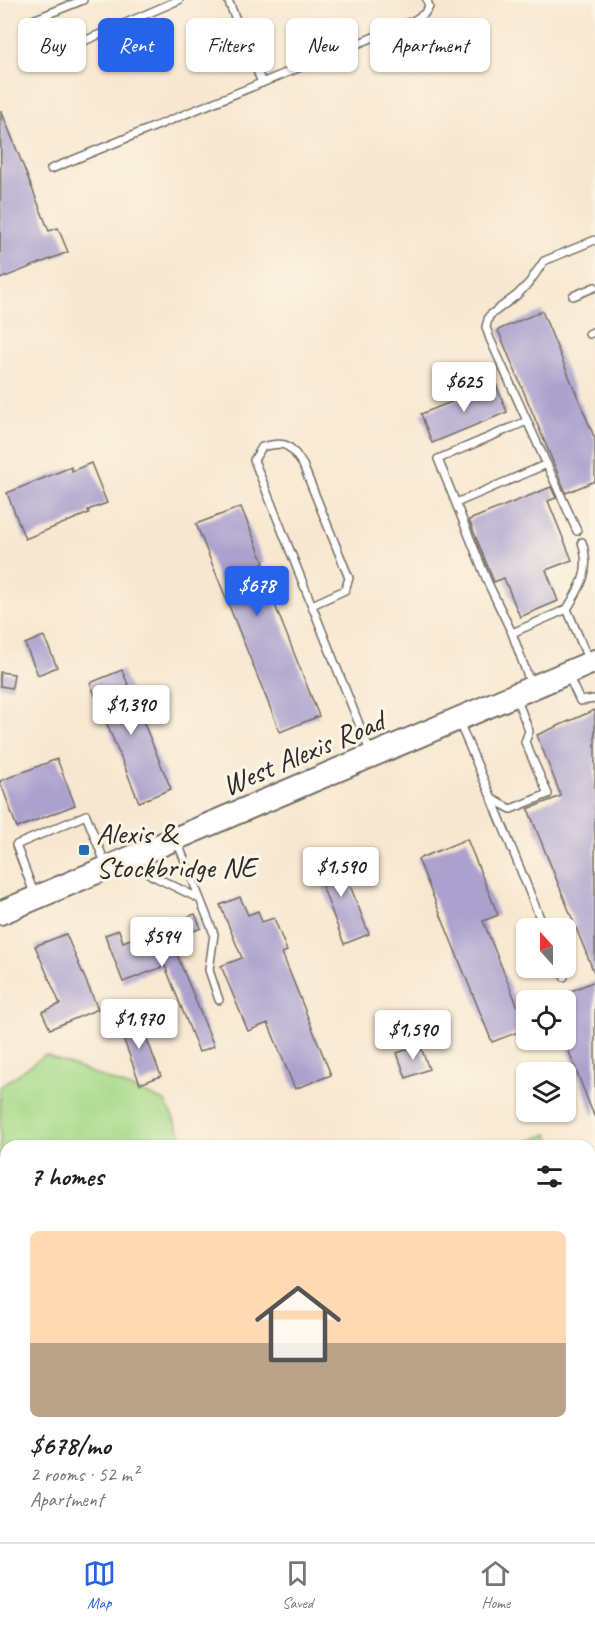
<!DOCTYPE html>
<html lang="en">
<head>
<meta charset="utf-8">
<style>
	:root { --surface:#fff; --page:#f6f6f6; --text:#222; --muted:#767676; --line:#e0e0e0; --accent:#2563eb }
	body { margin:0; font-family:Caveat,sans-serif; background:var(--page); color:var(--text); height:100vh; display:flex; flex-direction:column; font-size:22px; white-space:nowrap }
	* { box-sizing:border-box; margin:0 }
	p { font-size:20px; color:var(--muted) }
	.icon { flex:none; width:33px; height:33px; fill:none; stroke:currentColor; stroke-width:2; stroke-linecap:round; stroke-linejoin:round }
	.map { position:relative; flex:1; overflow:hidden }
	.drawer { position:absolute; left:0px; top:1140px; width:596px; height:402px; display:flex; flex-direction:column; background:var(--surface); border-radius:18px 18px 0 0; box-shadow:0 2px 4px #0004 }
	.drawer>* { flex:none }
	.banner { position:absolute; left:18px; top:18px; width:560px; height:54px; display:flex; gap:12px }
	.needle { width:39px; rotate:339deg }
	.controls { position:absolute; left:516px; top:918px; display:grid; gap:12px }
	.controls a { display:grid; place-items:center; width:60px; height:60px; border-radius:9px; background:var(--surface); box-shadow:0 2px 4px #0004; font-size:30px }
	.price { position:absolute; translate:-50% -51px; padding:0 14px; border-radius:6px; background:#fff; color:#222; font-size:20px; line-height:39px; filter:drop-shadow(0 2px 3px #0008) }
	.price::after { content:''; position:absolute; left:50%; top:36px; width:18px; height:14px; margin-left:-9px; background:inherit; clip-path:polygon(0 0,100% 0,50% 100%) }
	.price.active { background:var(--accent); color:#fff }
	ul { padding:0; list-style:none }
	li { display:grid; align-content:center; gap:12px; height:318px; padding:0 30px }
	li+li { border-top:2px solid var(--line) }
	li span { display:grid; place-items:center; height:186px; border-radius:9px; color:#555 }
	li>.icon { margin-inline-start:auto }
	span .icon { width:108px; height:108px; fill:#fffc; stroke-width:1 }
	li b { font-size:26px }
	h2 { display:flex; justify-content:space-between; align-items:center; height:72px; padding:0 30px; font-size:26px }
	.tag { padding:0 21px; border-radius:9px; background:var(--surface); box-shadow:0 2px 4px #0004; font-size:21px; line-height:54px }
	.tag.active { background:var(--accent); color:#fff }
	.tabs { display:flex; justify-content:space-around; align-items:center; height:84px; border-top:2px solid var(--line); background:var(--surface); font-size:16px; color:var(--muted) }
	.tabs a { display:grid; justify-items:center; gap:3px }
	.tabs .active { color:var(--accent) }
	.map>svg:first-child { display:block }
	.green { fill:#a6d988; stroke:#68825a; stroke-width:1.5 }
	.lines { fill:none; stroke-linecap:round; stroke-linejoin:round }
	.stream { stroke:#46a7c6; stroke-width:4 }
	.building { fill:#aaa1ce }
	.service-casing { stroke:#736d65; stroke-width:10 }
	.minor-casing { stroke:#736d65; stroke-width:16 }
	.primary-casing { stroke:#736d65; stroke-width:26 }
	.service { stroke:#fff; stroke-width:7 }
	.minor { stroke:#fff; stroke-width:14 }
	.primary { stroke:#fff; stroke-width:22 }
	.poi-dot { fill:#1f6fb2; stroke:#fcf5e5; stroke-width:2 }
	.labels { text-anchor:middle; stroke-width:6; stroke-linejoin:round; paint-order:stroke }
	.street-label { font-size:30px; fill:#2b2b2b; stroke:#fcf5e5 }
	.poi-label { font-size:30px; fill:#2b2b2b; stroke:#fcf5e5; text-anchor:start }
</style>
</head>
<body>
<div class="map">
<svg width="595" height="1542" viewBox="0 0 595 1542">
	<rect width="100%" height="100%" fill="#fcf5e5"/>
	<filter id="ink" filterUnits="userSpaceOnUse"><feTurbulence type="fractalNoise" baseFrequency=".0167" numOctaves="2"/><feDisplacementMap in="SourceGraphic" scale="12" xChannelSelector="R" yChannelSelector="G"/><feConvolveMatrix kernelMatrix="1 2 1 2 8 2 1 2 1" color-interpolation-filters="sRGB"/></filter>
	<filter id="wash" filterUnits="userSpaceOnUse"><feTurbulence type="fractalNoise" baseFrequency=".008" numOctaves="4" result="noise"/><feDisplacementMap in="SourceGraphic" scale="24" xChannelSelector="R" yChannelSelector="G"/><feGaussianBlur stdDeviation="1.35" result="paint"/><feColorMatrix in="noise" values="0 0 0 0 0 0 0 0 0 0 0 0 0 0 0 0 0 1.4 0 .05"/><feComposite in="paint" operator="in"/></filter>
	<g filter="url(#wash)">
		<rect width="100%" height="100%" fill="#f8e7d0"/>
		<path class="green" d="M 45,1055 L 165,1101 L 187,1146 L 6,1146 L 6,1225 L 0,1210 L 0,1087 Z
			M 548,1134 L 552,1146 L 516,1146 Z
			M 590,1244 L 595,1259 L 595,1290 L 590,1292 Z
			M 14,1536 L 96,1536 L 98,1542 L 0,1542 Z"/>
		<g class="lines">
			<path class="stream" d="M 590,1298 L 595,1296
				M 590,1444 L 595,1438
				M 0,1523 L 6,1522
				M 513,1542 L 517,1536"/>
		</g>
		<g id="blocks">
			<path class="building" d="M 1,110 L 49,231 L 58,228 L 68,252 L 0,279 Z
				M 542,311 L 595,439 L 595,481 L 566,493 L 498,330 Z
				M 496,384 L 507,412 L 432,443 L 421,414 Z
				M 91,463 L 107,503 L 88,510 L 89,513 L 25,539 L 7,493 L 71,467 L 72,471 Z
				M 551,487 L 556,498 L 548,501 L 572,560 L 546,570 L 558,601 L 520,617 L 504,578 L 494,582 L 469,520 Z
				M 241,507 L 264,563 L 259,565 L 319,716 L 280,732 L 196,524 Z
				M 44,636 L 57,667 L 38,675 L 25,644 Z
				M 122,670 L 171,789 L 139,802 L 90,683 Z
				M 0,672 L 14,674 L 12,688 L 0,686 Z
				M 595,710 L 595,975 L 528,809 L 561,796 L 537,735 Z
				M 57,759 L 75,805 L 17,828 L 0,781 Z
				M 467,839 L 498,915 L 483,921 L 520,1012 L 526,1010 L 526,1029 L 492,1042 L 418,859 Z
				M 337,852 L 369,934 L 344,944 L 313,861 Z
				M 240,897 L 248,915 L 258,911 L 262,922 L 274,918 L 287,951 L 282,953 L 331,1075 L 295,1089 L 268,1023 L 248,1031 L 221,966 L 242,958 L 220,905 Z
				M 195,914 L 201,928 L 171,940 L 214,1046 L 199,1052 L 165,966 L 123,982 L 105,935 L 119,930 L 123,942 Z
				M 66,934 L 98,1009 L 50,1029 L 42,1012 L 60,1004 L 35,946 Z
				M 595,981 L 595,1116 L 594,1116 L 566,1044 L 566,993 Z
				M 138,1016 L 161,1076 L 140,1084 L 118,1024 Z
				M 420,1045 L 429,1069 L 406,1078 L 397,1053 Z"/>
		</g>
	</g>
	<g filter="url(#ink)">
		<use href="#blocks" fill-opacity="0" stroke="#736d65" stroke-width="1.5"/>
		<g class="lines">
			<defs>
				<path id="service" d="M 83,0 L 28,22 L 30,40 L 40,54 L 54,54 L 179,0
					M 228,0 L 262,83
					M 51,169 L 413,21 L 424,14 L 429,7 L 427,0
					M 573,296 L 595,287
					M 589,334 L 595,331
					M 456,503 L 547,464
					M 577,531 L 490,339 L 486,327 L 489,316 L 517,295 L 529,283 L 544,261 L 595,240
					M 312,605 L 345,590 L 349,578 L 303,465 C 290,445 287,440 262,447 L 254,460 L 371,754
					M 567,609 C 582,585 591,570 582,542
					M 512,633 L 488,583 L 438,459 L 527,421
					M 568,675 L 580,701 L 595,699
					M 531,685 L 512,633 L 567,609 L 589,661
					M 459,722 L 492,799 L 544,928
					M 492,799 L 511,809 L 548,794 L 525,742 L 529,731 L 516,697
					M 177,841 L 214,934 L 209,970 L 219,1000
					M 131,862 L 153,876 L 200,899
					M 35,896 L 16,845 L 86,815 L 106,865
					M 560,968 L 564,977"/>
				<path id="minor" d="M 0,1262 L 6,1276
					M 0,1418 L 6,1416
					M 590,1498 L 595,1506
					M 363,1542 L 377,1536"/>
				<path id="primary" d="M 0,913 L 595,661"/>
			</defs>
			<use href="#service" class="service-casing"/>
			<use href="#minor" class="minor-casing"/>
			<use href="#primary" class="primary-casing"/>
			<use href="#service" class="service"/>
			<use href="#minor" class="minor"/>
			<use href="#primary" class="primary"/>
		</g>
	</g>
	<rect class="poi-dot" x="78" y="844" width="12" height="12" rx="3"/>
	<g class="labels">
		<g class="street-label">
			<text transform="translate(303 753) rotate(-23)" y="10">West Alexis Road</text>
		</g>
		<g class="poi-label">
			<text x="96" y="843">Alexis &amp;<tspan x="96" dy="34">Stockbridge NE</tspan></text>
		</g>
	</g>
</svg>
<div class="controls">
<a><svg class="needle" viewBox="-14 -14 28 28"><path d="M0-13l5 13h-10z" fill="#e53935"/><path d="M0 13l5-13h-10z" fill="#767676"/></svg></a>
<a><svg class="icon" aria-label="locate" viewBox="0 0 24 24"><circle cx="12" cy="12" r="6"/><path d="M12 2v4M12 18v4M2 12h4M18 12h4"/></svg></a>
<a><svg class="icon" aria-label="layers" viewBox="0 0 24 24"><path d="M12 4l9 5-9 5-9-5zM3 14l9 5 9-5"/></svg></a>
</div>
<b class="price" style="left:464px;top:413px">$625</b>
<b class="price active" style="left:257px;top:617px">$678</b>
<b class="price" style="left:131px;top:736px">$1,390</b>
<b class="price" style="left:341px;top:898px">$1,590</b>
<b class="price" style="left:162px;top:968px">$594</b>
<b class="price" style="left:139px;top:1050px">$1,970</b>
<b class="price" style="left:413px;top:1061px">$1,590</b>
<div class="banner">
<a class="tag">Buy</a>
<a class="tag active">Rent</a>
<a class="tag">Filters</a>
<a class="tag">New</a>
<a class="tag">Apartment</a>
</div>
<section class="drawer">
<h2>7 homes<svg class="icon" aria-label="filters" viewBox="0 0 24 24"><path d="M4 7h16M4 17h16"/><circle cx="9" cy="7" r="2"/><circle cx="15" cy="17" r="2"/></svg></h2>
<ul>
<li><span style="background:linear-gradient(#ffd9b3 60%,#b9a48a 0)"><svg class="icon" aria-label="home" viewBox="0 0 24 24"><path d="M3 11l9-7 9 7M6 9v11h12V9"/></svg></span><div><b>$678/mo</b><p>2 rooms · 52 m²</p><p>Apartment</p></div></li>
</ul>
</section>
</div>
<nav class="tabs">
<a class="active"><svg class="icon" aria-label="map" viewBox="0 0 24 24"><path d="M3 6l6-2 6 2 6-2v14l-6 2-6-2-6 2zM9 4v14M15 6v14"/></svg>Map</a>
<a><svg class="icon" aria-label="saved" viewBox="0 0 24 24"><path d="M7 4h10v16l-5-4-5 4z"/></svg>Saved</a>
<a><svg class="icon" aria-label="home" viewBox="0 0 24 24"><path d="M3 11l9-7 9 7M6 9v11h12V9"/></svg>Home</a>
</nav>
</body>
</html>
